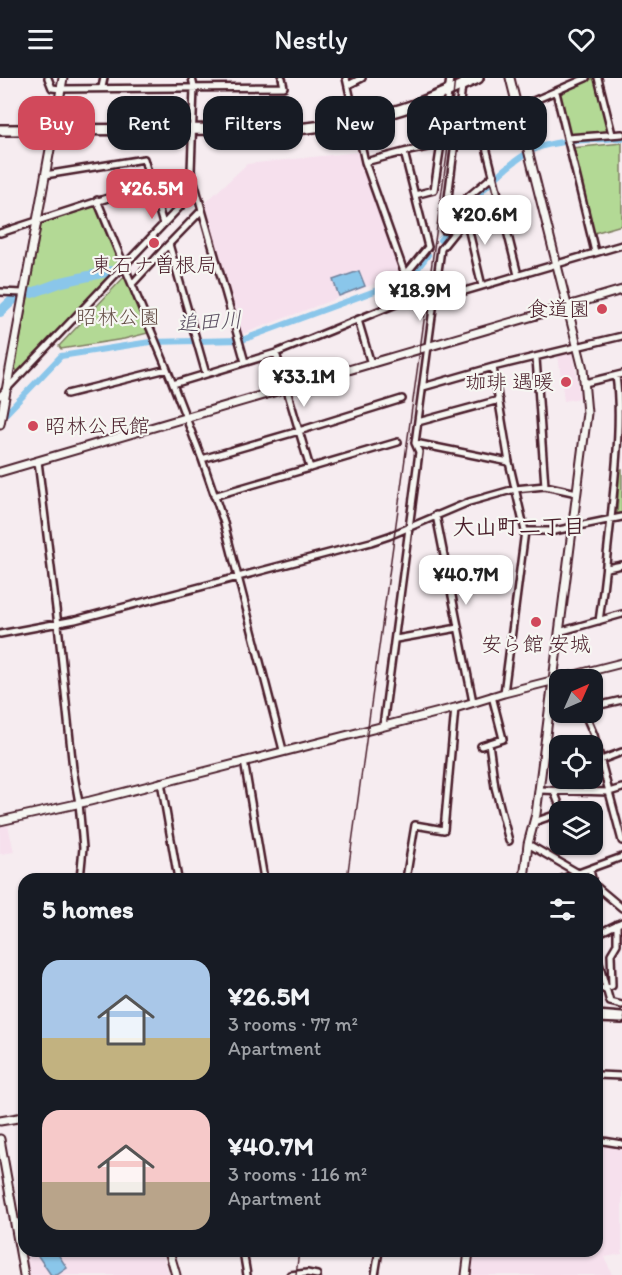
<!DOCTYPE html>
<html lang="en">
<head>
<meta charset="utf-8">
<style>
	:root { --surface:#171b24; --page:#242831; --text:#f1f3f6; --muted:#9ea1a6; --accent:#d1495b }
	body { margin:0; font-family:Itim,"Klee One",sans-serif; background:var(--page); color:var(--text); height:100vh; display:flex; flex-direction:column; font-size:22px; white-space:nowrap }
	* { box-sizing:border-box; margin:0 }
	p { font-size:20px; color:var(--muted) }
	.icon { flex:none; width:33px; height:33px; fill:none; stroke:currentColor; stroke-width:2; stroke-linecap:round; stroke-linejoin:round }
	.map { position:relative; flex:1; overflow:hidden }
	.sheet { position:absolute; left:18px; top:795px; width:585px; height:384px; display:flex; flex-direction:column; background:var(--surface); border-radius:18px; box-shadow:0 2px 4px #0004 }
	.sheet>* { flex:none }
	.top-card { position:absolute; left:18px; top:18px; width:586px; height:54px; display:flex; gap:12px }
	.needle { width:39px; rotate:45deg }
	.controls { position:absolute; left:549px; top:591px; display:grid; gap:12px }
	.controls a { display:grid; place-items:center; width:54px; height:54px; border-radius:12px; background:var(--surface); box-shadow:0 2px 4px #0004; font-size:30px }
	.price { position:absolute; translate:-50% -51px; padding:0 14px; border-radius:12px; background:#fff; color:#222; font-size:20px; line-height:39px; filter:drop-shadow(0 2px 3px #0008) }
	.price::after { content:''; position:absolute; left:50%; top:36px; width:18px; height:14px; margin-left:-9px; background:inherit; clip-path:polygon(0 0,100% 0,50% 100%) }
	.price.selected { background:var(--accent); color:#fff }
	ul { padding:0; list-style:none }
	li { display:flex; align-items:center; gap:18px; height:150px; padding:0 24px }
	li span { display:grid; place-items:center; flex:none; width:168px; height:120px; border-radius:18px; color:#555 }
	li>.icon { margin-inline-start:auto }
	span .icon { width:72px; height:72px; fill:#fffc; stroke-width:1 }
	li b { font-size:26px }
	h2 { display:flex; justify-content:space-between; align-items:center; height:72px; padding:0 24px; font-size:26px }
	.pill { padding:0 21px; border-radius:18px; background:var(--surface); box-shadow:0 2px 4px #0004; font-size:21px; line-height:54px }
	.pill.selected { background:var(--accent); color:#fff }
	header { display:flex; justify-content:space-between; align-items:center; height:78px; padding:0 24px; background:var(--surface); font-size:27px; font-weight:600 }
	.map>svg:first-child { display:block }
	.built { fill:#f6e0ed }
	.green { fill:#b3d995; stroke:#7e7c60; stroke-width:1.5 }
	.water { fill:#8ac6ea; stroke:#70839e; stroke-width:1.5 }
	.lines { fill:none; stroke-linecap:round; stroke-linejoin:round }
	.canal { stroke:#8ac6ea; stroke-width:6 }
	.river { stroke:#8ac6ea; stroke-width:10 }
	.minor-casing { stroke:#4a1f2b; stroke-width:10 }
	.tertiary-casing { stroke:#4a1f2b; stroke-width:11 }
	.primary-casing { stroke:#4a1f2b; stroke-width:14 }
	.minor { stroke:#f6f6f2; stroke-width:5 }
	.tertiary { stroke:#f6f6f2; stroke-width:7 }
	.primary { stroke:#f6f6f2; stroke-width:9 }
	.rail { stroke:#4a1f2b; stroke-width:1.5 }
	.poi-dot { fill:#d1495b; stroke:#f6f6f2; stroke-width:2 }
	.labels { text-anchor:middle; stroke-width:4.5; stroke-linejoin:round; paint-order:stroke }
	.poi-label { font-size:21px; fill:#4a1f2b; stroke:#f6f6f2 }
	.park-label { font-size:21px; fill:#644e46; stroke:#f6f6f2 }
	.water-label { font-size:22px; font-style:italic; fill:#5d5164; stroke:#f6f6f2 }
	.neighbourhood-label { font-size:22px; font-weight:bold; fill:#4a1f2b; stroke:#f6f6f2 }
</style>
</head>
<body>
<header><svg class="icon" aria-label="menu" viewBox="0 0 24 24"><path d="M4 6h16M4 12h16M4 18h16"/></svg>Nestly<svg class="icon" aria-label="heart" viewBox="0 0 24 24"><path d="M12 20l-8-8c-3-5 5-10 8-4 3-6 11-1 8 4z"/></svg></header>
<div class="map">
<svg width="622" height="1197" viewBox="0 0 622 1197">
	<rect width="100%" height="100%" fill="#f6ecf0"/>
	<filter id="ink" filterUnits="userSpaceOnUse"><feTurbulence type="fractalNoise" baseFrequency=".0167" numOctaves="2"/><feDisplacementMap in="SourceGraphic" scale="12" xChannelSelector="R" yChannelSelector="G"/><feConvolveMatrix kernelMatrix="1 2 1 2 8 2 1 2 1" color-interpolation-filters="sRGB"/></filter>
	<g filter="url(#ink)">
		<path class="built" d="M 359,74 L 401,196 L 240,257 L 203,127 L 247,86 Z
			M 573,273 L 580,320 L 564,323 L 558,276 Z
			M 8,747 L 14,774 L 0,776 L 0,748 Z
			M 597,1066 L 622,1070 L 622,1176 L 605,1179 L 612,1197 L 471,1197 L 475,1173 L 597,1173 Z
			M 24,1146 L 24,1173 L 162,1173 L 169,1197 L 27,1197 L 20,1147 Z"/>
		<path class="green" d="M 594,0 L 596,2 L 609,53 L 607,55 L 571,58 L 569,57 L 559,17 L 560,15 Z
			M 622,65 L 622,147 L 594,155 L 572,70 Z
			M 95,128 L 120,189 L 102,205 L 18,295 L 15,290 L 41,146 Z
			M 126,197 L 148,251 L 148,255 L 124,261 L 61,271 L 59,268 Z
			M 622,391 L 622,437 L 617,438 L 619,392 Z"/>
		<path class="water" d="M 359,193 L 365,208 L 339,218 L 333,202 Z
			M 40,1173 L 56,1173 L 67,1190 L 57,1197 L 51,1197 L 36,1175 Z"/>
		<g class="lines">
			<path class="canal" d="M 440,162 C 462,134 509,78 543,68 C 567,61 597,62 622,60
				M 0,342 L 61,278 L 150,264 L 242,262 L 402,203 L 412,198 L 428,177"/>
			<path class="river" d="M 32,215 L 62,204 L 111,193
				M 0,234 L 16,219 L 22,218"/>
			<defs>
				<path id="minor" d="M 48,0 L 52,10 L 61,11 L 284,9 L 282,0
					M 346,0 L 365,84 L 413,219 L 434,222 L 622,167
					M 598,0 L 612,56
					M 348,7 L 362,0
					M 102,9 L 104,0
					M 556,14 L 595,174
					M 480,45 L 518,197
					M 457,56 L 586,0
					M 567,60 L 622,56
					M 441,66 L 450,0
					M 365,84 L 404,74
					M 191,93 L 245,284
					M 45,97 L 144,81 L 163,146
					M 97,122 L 167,291 L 202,381 L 224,445 L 283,672
					M 201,133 L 169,166 L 206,296
					M 444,152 L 463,0
					M 0,155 L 191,93 L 194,9 L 192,0
					M 406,196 L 428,169 L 404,74 L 441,66 L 434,112 L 415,117
					M 132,206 L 169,166
					M 482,208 L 462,124 L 494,97
					M 0,214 L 23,215
					M 358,242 L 371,286
					M 276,275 L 310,390
					M 536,280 L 545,408
					M 493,289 L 509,384 L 525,453 L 504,615
					M 585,305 L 622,296
					M 173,306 L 276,275 L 413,219
					M 423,309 L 493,289 L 622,258
					M 67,316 L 167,291
					M 0,318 L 196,112
					M 418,344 L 499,322
					M 415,365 L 509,384
					M 202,381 L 299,353 L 402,321
					M 38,383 L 58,547 L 73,691 L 79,725 L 83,770 L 80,801
					M 214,418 L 398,364
					M 436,437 L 473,624
					M 525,453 L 554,453 L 622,439
					M 607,490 L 622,487
					M 599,543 C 604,509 607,475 611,441 C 615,397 622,340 616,298
					M 559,554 L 622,536
					M 0,556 L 75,542 L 371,464 L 389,458 L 469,424 L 515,411 L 545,408 L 577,415
					M 396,561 L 458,550
					M 592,629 L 622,622
					M 584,634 L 594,657 L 622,763
					M 383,648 L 419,374 L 415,365 L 441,171 L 466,140
					M 489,665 L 495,709 L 509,763
					M 481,668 L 503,661 L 492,618
					M 601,682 L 622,674
					M 244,683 L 264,801
					M 161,704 L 178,801
					M 539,712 L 609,714 L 622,710
					M 554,713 L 562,734
					M 534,744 L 560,735
					M 528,766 L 578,795
					M 590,791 L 592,801
					M 406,801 L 415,747 L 444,752 L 455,630
					M 562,801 L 622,779
					M 597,809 L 622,830
					M 597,856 L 622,844
					M 597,878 L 610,924 L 622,927
					M 597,912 L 612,908 L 611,876 L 617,866 L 617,846
					M 597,936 L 622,938
					M 597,941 L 622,942
					M 597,997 L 622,998
					M 597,1062 L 622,1066
					M 15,1146 L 24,1144
					M 243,1173 L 247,1197
					M 290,1197 L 307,1195 L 317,1197
					M 375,1197 L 379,1173"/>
				<path id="tertiary" d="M 510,0 L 583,291 L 587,335 L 536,736 L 528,766 L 524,801
					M 0,346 L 63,0
					M 0,394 L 622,212
					M 0,743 L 90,723 L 455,630 L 504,615 L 622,585
					M 0,1043 L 24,1039
					M 0,1061 L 24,1197
					M 169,1173 L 176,1197
					M 466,1197 L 469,1173"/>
				<path id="primary" d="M 0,52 L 297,51 C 337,47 376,41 414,27 C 436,19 457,9 478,0"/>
			</defs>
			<use href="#minor" class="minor-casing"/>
			<use href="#tertiary" class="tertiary-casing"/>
			<use href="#primary" class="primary-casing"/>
			<use href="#minor" class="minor"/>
			<use href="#tertiary" class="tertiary"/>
			<use href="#primary" class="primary"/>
			<path class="rail" d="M 347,801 L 447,76 L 455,0
				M 296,1197 L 299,1173"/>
		</g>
	</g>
	<g class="poi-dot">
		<circle cx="154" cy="165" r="6"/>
		<circle cx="602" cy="231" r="6"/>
		<circle cx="566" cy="304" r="6"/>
		<circle cx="33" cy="348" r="6"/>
		<circle cx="536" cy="544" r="6"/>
	</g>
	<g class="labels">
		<g class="poi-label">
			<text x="154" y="194">東石ナ曽根局</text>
			<text x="590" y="238" text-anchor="end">食道園</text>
			<text x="554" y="311" text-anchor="end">珈琲 遇暖</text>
			<text x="45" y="355" text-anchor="start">昭林公民館</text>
			<text x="536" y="573">安ら館 安城</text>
		</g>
		<g class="park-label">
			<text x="118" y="246">昭林公園</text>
		</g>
		<g class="water-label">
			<text transform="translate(209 243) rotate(-4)" y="8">追田川</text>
		</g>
		<g class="neighbourhood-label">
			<text x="519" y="456">大山町二丁目</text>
		</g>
	</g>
</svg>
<div class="controls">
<a><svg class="needle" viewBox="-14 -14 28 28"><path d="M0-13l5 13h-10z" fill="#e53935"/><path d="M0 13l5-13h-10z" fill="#9ea1a6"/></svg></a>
<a><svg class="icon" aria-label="locate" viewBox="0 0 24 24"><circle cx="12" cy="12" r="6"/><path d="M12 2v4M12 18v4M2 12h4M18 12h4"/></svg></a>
<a><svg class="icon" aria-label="layers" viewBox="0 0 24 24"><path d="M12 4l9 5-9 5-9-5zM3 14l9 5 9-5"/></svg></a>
</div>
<b class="price selected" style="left:152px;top:142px">¥26.5M</b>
<b class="price" style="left:485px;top:168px">¥20.6M</b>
<b class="price" style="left:420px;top:244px">¥18.9M</b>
<b class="price" style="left:304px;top:330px">¥33.1M</b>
<b class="price" style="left:466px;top:528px">¥40.7M</b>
<div class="top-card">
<a class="pill selected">Buy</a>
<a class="pill">Rent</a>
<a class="pill">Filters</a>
<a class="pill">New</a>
<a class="pill">Apartment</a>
</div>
<section class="sheet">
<h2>5 homes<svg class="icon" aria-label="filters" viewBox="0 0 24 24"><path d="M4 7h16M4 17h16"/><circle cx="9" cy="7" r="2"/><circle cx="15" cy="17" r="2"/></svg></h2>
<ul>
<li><span style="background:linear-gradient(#a9c7e8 65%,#c2b280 0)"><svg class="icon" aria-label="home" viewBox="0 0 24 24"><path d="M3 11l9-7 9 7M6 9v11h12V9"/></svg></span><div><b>¥26.5M</b><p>3 rooms · 77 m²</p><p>Apartment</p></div></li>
<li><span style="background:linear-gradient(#f6c9c9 60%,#b9a48a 0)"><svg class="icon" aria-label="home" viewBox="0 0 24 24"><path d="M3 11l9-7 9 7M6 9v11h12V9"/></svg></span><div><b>¥40.7M</b><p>3 rooms · 116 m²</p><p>Apartment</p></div></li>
</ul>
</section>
</div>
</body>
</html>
